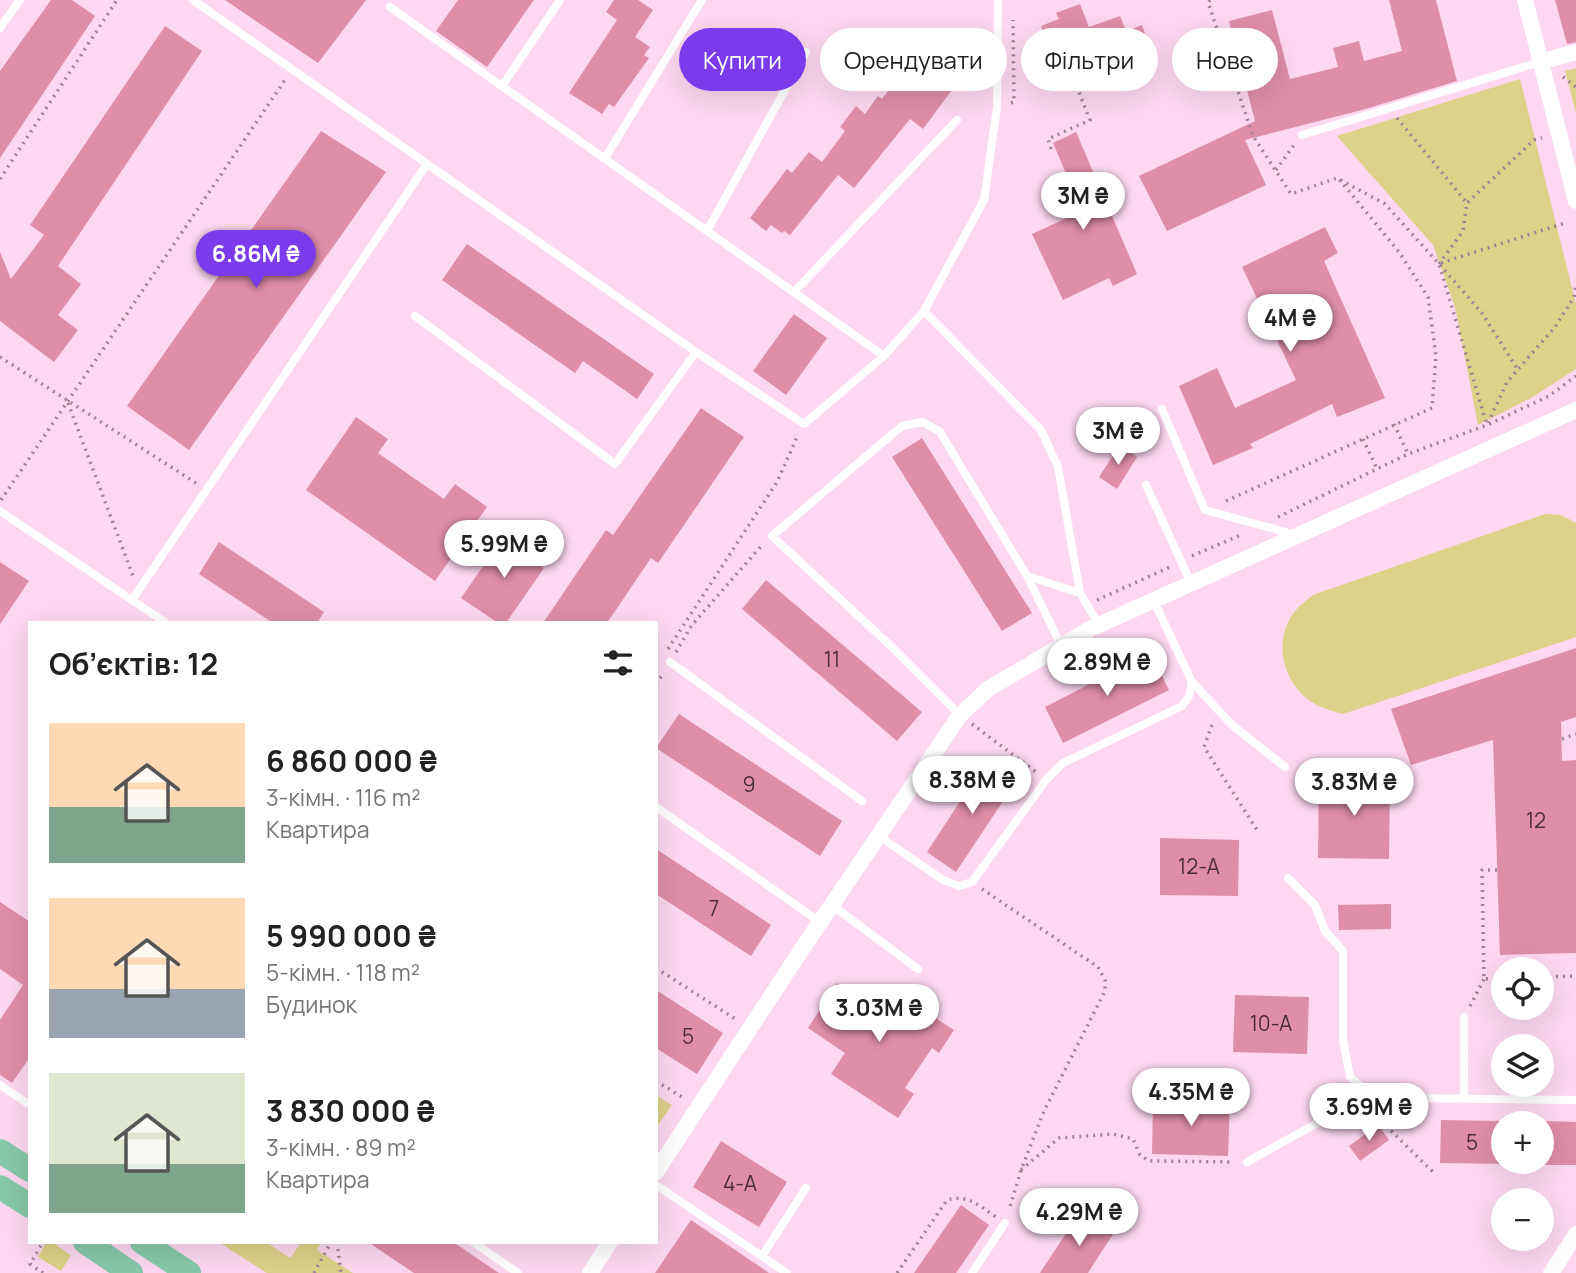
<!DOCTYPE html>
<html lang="uk">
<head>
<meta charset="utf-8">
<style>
	:root { --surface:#fff; --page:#f2f2f2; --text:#222; --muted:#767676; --accent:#7c3aed }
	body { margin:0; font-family:Manrope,sans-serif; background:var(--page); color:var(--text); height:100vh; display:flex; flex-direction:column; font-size:26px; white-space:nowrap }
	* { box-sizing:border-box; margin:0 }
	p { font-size:23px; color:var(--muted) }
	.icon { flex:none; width:38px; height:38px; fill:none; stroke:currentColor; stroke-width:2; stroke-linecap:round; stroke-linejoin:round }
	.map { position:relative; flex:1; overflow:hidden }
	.side { position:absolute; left:28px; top:621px; width:630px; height:623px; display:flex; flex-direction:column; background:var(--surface); border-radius:0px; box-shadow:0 7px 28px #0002 }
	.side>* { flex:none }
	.top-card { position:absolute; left:679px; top:28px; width:665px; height:63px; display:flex; gap:14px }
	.tools { position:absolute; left:1491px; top:957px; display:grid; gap:14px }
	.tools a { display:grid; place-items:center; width:63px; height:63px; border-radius:50%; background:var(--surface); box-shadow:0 7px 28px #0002; font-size:35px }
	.price { position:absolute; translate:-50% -60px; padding:0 16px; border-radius:24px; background:#fff; color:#222; font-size:23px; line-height:46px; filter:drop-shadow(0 2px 4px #0008) }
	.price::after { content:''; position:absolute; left:50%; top:42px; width:21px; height:16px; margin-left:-10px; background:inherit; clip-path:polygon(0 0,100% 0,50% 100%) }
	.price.selected { background:var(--accent); color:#fff }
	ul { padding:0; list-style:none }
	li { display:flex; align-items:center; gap:21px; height:175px; padding:0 21px }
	li span { display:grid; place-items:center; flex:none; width:196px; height:140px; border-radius:0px; color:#555 }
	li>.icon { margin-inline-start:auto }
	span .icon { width:84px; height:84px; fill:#fffc; stroke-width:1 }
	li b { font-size:30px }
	h2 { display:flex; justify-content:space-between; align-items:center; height:84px; padding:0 21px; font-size:30px }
	.pill { padding:0 24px; border-radius:32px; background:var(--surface); box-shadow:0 7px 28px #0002; font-size:24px; line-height:63px }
	.pill.selected { background:var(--accent); color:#fff }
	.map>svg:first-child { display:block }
	.green { fill:#ded189 }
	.building { fill:#df8ea8 }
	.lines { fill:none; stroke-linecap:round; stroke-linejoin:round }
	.path { stroke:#9f8395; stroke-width:3.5; stroke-dasharray:2 5; stroke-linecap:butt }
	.service { stroke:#fff; stroke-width:8 }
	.minor { stroke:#fff; stroke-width:16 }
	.primary { stroke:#86c8aa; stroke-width:24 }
	.labels { text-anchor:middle; stroke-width:5; stroke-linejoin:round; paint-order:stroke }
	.number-label { font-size:21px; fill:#4d2d3c }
</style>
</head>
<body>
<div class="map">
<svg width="1576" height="1273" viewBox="0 0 1576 1273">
	<rect width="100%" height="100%" fill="#fdd8f0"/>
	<path class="green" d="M 1576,68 L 1576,113 L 1565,71 Z
		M 1520,79 L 1576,304 L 1576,369 L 1531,398 L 1478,425 L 1455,307 L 1433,245 L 1337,136 Z
		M 1545,514 L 1561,515 L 1576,523 L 1576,637 L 1343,714 C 1336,712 1328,710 1321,707 C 1287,692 1270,646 1293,614 C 1297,607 1306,601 1313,595 Z
		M 656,1095 L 672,1105 L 656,1128 Z
		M 46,1243 L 53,1243 L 71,1255 L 61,1271 L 38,1257 Z
		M 220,1243 L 267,1243 L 290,1258 L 301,1243 L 321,1243 L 317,1250 L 353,1273 L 267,1273 Z"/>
	<path class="building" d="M 51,0 L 72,0 L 95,16 L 0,158 L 0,71 Z
		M 225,0 L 366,0 L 318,63 Z
		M 458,0 L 534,0 L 487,67 L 436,31 Z
		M 614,0 L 638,0 L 653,10 L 635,37 L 650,47 L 644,55 L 649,58 L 614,107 L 609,104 L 602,114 L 569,93 L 617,20 L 606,12 Z
		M 1389,0 L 1436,0 L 1457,81 L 1362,110 L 1245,140 L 1266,185 L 1167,231 L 1139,176 L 1255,121 L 1229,21 L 1272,10 L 1290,79 L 1338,67 L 1333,48 L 1359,41 L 1364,61 L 1402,51 Z
		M 1555,0 L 1576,0 L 1576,42 L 1567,44 Z
		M 1080,4 L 1089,27 L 1120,16 L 1126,31 L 1142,25 L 1149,45 L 1131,52 L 1135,62 L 1109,72 L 1105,61 L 1073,73 L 1065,51 L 1052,57 L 1041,26 L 1059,19 L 1056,13 Z
		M 165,26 L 202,51 L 58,266 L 81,284 L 58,315 L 78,330 L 54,362 L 0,321 L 0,252 L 11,279 L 44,235 L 30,225 Z
		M 934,30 L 967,56 L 954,74 L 960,79 L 923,129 L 910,119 L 854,188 L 838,175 L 790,235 L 784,231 L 782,233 L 771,225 L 766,231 L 750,218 L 787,169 L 792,173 L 809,152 L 822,162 L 845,131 L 840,127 L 856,106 L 865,114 L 878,96 L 882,99 Z
		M 321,131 L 386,172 L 189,450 L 127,406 Z
		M 1076,132 L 1137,274 L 1113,286 L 1109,278 L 1063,300 L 1032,234 L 1082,211 L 1053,143 Z
		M 1325,227 L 1338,253 L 1324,261 L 1385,398 L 1337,417 L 1332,404 L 1250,444 L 1253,448 L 1213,465 L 1179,386 L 1217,368 L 1235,408 L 1296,380 L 1242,267 Z
		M 467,244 L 654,374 L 637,399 L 583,361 L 575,373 L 442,280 Z
		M 794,314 L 827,338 L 786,395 L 753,371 Z
		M 701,408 L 744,437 L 658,563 L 651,558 L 607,623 L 543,623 L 606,530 L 613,535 Z
		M 356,417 L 388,439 L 378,453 L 444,499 L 455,484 L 487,507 L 435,581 L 306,490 Z
		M 922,438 L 1032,613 L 1002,631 L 892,457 Z
		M 1120,445 L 1137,457 L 1117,489 L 1099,477 Z
		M 503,537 L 515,545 L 519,539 L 537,551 L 532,559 L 544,568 L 506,623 L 498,623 L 461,598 Z
		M 219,542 L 324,612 L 317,623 L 273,623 L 199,574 Z
		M 0,562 L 29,581 L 0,624 Z
		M 766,580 L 922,712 L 897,741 L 742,609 Z
		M 1576,648 L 1576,717 L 1561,722 L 1562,761 L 1576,760 L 1576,953 L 1500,955 L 1493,740 L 1411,765 L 1391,709 Z
		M 1150,653 L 1169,690 L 1063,743 L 1045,707 Z
		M 679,714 L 842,821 L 820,856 L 656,748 Z
		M 987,760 L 1017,780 L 956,872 L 927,852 Z
		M 1319,778 L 1390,779 L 1389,859 L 1318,858 Z
		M 1160,838 L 1239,840 L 1238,896 L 1160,895 Z
		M 656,849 L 771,925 L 751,956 L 656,894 Z
		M 0,902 L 30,922 L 30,1057 L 12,1083 L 0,1075 L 0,1020 L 23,985 L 0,969 Z
		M 1391,904 L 1391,929 L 1339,930 L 1338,905 Z
		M 837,983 L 874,1008 L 888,987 L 954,1030 L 939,1053 L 932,1048 L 905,1088 L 914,1094 L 898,1118 L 831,1074 L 845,1053 L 808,1028 Z
		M 656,990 L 723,1033 L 697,1074 L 656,1048 Z
		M 1235,995 L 1309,997 L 1307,1054 L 1233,1052 Z
		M 1153,1100 L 1230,1102 L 1228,1156 L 1152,1154 Z
		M 1441,1120 L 1503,1121 L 1503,1164 L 1440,1163 Z
		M 1542,1121 L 1576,1122 L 1576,1165 L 1542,1165 Z
		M 1378,1125 L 1389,1140 L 1360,1161 L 1349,1146 Z
		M 721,1141 L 787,1182 L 759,1227 L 693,1187 Z
		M 961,1205 L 989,1225 L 956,1273 L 914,1273 Z
		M 1080,1212 L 1113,1234 L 1088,1273 L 1040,1273 Z
		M 691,1220 L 769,1273 L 655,1273 Z
		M 368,1242 L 453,1242 L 499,1273 L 414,1273 Z"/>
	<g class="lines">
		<path class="path" d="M 1210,0 L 1208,2 L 1253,136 L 1291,194 L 1337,178 L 1385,204 L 1439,264 L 1487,425
			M 1563,77 L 1576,87
			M 1011,103 L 1014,102 L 1013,20
			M 1397,118 L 1467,203
			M 1051,149 L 1048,139 L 1090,120 L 1076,85
			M 1276,170 L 1294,145
			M 0,179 L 117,0
			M 1441,263 L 1565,223
			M 1439,264 L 1463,231 L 1467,203 L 1534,140 L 1542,138
			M 1440,265 L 1482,313 L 1518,370
			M 0,357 L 196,483
			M 68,403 L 133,576
			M 1488,423 L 1507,382 L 1555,327 L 1574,297 L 1576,285
			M 1394,424 L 1408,454
			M 1363,439 L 1377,469
			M 1,500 L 285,80
			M 1226,501 L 1432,408 L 1436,356 L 1428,297 L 1399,252 L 1339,179
			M 1278,517 L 1408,454 L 1487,425 L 1549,396 L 1576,376
			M 1192,556 L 1243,534
			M 1097,600 L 1170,567
			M 668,649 L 777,482 L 798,435
			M 676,652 L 692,625 L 763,544
			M 656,684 L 663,674
			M 972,724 L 1036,772
			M 1212,725 L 1204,747 L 1259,833
			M 1562,739 L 1576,734
			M 1497,870 L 1482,870 L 1484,979 L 1503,978
			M 982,889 L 1098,967 L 1105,980 L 1105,991 L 1044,1111 L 1021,1170 L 1009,1210
			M 656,968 L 737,1020
			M 1542,977 L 1576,976
			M 1470,1006 L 1484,979
			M 656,1081 L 684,1098
			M 1381,1121 L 1436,1175
			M 1021,1170 L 1059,1138 L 1113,1134 L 1133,1139 L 1140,1155 L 1149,1161 L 1234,1162
			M 337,1242 L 341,1273
			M 43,1273 L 30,1264 L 43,1242
			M 314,1273 L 331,1242
			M 897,1273 L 947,1200 C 968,1194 978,1205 996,1217"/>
		<path class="service" d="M 193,0 L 696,352 L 804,424 L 884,356 L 924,311 L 984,200 L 997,107 L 998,0
			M 390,7 L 884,356
			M 0,28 L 20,0
			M 502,86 L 560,0
			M 1302,135 L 1540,62
			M 605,158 L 702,0
			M 707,231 L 806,52
			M 794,292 L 957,120
			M 924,311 L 1041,430 L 1058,467 L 1080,593 L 1099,625
			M 415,316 L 615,464 L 696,352
			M 1162,409 L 1205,510 L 1296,535
			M 1146,485 L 1191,583
			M 0,511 L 166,623
			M 1027,576 L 1061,645
			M 1153,599 L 1192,682 L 1232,725 L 1285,767
			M 132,600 L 427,164
			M 670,662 L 862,801
			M 960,715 L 892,647 L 772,536 L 902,426 L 923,422 L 940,432 L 1027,576 L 1080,593
			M 656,807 L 820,922
			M 879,836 L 943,880 L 959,886 L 972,882 L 1046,780 L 1063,763 L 1182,706 L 1189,696 L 1192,682
			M 1288,878 L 1315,905 L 1325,931 L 1343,951 L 1343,1040 L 1350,1077 L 1370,1094 L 1406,1098 L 1576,1100
			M 833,906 L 918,969
			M 0,1085 L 30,1105
			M 1464,1098 L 1464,1017
			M 1247,1162 L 1370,1094
			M 656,1185 L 787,1273
			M 473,1242 L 518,1273
			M 762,1256 L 806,1188
			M 972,1273 L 1005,1223"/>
		<path class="minor" d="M 1525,0 L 1576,201
			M 1540,62 L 1576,52
			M 656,1172 L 798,955 L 960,715 L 988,689 L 1090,629 L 1576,410
			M 590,1273 L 610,1242
			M 1551,1273 L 1576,1234"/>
		<path class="primary" d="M 0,1151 L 30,1170
			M 0,1187 L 30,1206
			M 85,1242 L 131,1273
			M 142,1242 L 189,1273"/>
	</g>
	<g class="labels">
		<g class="number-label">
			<text x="832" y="667">11</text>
			<text x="749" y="792">9</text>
			<text x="1536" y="828">12</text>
			<text x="1199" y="874">12-А</text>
			<text x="714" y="916">7</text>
			<text x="1271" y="1031">10-А</text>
			<text x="688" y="1044">5</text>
			<text x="1472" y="1150">5</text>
			<text x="740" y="1191">4-А</text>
		</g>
	</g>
</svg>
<div class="tools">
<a><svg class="icon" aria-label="locate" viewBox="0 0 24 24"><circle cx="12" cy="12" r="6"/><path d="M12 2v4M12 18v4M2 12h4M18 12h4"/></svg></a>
<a><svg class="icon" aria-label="layers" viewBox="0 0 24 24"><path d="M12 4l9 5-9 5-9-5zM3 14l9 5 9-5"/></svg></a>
<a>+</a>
<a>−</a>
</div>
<b class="price" style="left:1083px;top:232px">3M ₴</b>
<b class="price selected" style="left:256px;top:290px">6.86M ₴</b>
<b class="price" style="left:1290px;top:354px">4M ₴</b>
<b class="price" style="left:1118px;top:467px">3M ₴</b>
<b class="price" style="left:504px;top:580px">5.99M ₴</b>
<b class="price" style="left:1107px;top:698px">2.89M ₴</b>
<b class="price" style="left:972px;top:816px">8.38M ₴</b>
<b class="price" style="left:1354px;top:818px">3.83M ₴</b>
<b class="price" style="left:879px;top:1044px">3.03M ₴</b>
<b class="price" style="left:1191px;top:1128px">4.35M ₴</b>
<b class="price" style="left:1369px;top:1143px">3.69M ₴</b>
<b class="price" style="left:1079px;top:1248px">4.29M ₴</b>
<div class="top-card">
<a class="pill selected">Купити</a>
<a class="pill">Орендувати</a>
<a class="pill">Фільтри</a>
<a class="pill">Нове</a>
</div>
<section class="side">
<h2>Об’єктів: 12<svg class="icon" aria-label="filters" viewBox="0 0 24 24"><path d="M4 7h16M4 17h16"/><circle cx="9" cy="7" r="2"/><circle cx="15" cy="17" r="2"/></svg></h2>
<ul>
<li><span style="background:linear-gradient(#ffd9b3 60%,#7fa58c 0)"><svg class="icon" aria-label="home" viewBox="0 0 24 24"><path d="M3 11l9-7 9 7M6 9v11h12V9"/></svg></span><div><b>6 860 000 ₴</b><p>3-кімн. · 116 m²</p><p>Квартира</p></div></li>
<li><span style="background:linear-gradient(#ffd9b3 65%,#9aa5b1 0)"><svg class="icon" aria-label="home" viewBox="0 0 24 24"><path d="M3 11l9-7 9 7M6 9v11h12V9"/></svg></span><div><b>5 990 000 ₴</b><p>5-кімн. · 118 m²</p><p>Будинок</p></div></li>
<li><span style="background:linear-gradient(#dfe7d0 65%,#7fa58c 0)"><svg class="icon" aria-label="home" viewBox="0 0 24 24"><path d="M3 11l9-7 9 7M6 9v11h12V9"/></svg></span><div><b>3 830 000 ₴</b><p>3-кімн. · 89 m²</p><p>Квартира</p></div></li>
</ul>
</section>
</div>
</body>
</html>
